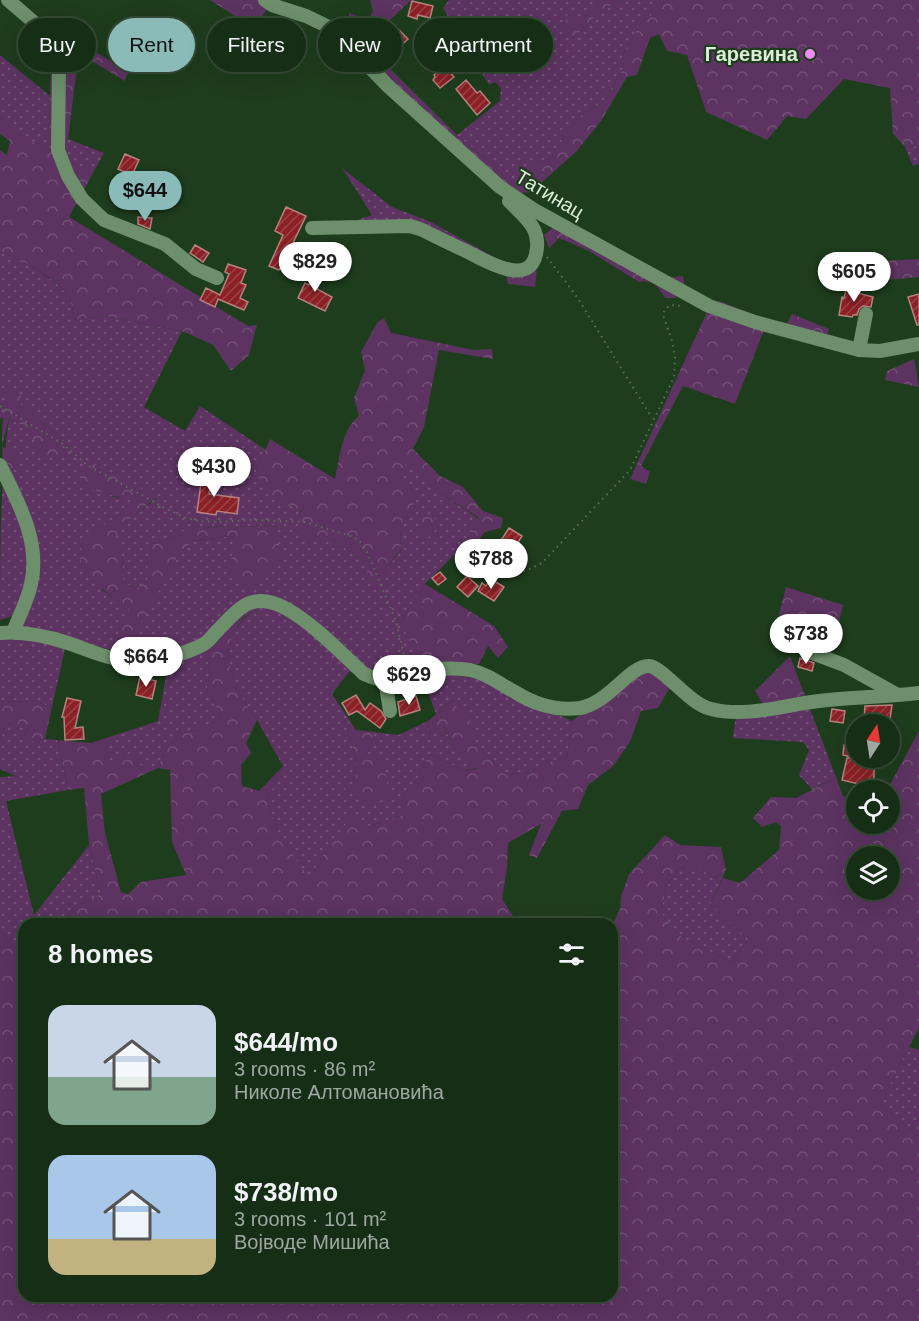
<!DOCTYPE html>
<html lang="en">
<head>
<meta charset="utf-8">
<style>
	:root { --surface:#162e16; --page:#1f361f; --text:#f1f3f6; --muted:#9ea8a1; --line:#354a35; --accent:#8bbbb9 }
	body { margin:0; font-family:Helvetica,sans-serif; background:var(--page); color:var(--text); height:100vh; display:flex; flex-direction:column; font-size:22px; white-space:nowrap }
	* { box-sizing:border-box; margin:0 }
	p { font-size:20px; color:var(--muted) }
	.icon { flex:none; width:33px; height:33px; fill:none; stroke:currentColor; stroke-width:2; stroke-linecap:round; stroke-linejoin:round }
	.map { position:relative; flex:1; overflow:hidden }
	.sheet { position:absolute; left:18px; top:918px; width:600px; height:384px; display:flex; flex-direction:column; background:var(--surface); border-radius:18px; box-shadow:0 6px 24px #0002,0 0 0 2px var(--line) }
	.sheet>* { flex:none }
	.top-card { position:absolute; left:18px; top:18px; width:600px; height:54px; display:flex; gap:12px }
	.needle { width:39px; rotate:12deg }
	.tools { position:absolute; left:846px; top:714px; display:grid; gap:12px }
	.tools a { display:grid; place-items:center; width:54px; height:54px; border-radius:50%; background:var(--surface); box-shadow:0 6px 24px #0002,0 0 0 2px var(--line); font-size:30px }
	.price { position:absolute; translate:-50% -51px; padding:0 14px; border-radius:21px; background:#fff; color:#222; font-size:20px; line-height:39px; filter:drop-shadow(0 2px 3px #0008) }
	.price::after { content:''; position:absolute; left:50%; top:36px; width:18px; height:14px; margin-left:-9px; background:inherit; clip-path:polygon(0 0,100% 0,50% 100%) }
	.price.on { background:var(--accent); color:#111 }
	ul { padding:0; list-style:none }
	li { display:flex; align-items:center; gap:18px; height:150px; padding:0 30px }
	li span { display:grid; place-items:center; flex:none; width:168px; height:120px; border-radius:18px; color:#555 }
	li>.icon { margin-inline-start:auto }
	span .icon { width:72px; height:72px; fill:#fffc; stroke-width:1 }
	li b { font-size:26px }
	h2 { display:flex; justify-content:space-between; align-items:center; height:72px; padding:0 30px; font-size:26px }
	.tag { padding:0 21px; border-radius:27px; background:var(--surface); box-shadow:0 6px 24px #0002,0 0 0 2px var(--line); font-size:21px; line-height:54px }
	.tag.on { background:var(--accent); color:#111 }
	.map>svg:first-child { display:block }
	.green { fill:url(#green-dots); fill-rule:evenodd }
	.forest { fill:url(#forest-crowns); fill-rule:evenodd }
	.building { fill:url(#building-hatch); stroke:#b7827f; stroke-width:1.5 }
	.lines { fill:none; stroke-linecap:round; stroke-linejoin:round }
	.path { stroke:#577356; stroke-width:2; stroke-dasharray:1.5 4.5; stroke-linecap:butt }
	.minor { stroke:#6d8f6b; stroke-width:14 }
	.poi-dot { fill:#ed8cf9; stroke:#1e3d1d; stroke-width:2 }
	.labels { text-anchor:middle; stroke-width:4.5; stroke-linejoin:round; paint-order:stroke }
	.poi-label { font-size:20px; font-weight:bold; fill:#dbedd9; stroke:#1e3d1d; text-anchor:end }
	.street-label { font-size:20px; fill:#dbedd9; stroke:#1e3d1d }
</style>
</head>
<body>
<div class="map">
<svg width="919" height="1321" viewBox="0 0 919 1321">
	<defs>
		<pattern id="green-dots" width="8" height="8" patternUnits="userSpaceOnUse" patternTransform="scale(1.5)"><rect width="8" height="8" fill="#5c3361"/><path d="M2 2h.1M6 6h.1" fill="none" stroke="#735177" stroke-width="1.8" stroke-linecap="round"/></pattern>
		<pattern id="forest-crowns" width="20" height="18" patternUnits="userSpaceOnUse" patternTransform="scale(1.5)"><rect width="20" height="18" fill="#5c3361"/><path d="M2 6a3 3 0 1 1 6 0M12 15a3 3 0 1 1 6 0" fill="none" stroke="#735177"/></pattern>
		<pattern id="building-hatch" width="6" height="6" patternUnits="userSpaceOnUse" patternTransform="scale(1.5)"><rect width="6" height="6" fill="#8b2126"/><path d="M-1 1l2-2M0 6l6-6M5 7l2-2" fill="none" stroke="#9b4245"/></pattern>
	</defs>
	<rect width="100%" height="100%" fill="#1e3d1d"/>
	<path class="green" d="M 449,0 L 594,0 L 594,8 L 584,18 L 577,35 L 602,10 L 624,0 L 655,0 L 651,16 L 642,21 L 622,56 L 624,67 L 603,102 L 578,118 L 550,159 L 536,162 L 522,186 L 504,178 L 496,168 L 457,135 L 500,101 L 501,88 L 495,82 L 489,85 L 443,8 Z
		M 0,55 L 50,96 L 49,137 L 68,139 L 104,153 L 93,173 L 15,132 L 0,117 Z
		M 919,146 L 919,164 L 913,166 L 905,147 Z
		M 342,168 L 392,207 L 431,222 L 512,267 L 418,230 L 333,228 L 372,215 Z
		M 0,251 C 21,260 55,277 68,296 C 72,303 73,312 75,319 L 105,316 L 182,331 L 144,407 L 185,431 L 200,406 L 266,450 L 256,472 L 333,540 L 363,560 L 373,586 L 401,550 L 400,526 L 418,497 L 401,476 L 406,463 L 440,493 L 479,519 L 461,548 L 425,584 L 401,621 L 449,674 L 479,679 L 572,721 L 567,755 L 525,773 L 505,774 L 471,739 L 451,701 L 436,714 L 422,676 L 349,672 L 332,694 L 348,718 L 349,736 L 357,762 L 354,786 L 345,789 L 365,802 L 367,756 L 374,732 L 398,735 L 428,721 L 429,732 L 444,728 L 459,755 L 480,767 L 465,771 L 429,754 L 417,780 L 403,793 L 403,815 L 366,827 L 352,817 L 328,847 L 309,879 L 279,834 L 267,800 L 283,766 L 257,720 L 236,689 L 228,657 L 232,636 L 244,618 L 260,608 L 203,638 L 210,671 L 207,690 L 222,718 L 198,730 L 180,734 L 164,753 L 158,768 L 109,762 L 106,738 L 158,721 L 168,665 L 200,640 L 166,651 L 116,651 L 24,628 L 65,649 L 52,707 L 33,701 L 0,702 L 0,633 L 19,627 L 19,614 L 0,620 C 0,553 0,483 9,418 L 27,429 L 42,454 L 66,442 L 21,405 L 0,419 ZM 110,496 L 157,498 L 130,519 L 111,542 L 122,551 L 123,582 L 137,589 L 147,582 L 147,571 L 152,544 L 177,536 L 190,526 L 235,527 L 275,525 L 230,577 L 234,536 L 192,541 L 177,558 L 156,593 L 119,645 L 118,630 L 130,609 L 102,590 L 97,530 L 117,517 L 133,500 Z
		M 805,696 L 836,777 L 812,789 L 799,775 L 809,750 L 803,742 L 733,738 L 736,715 Z
		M 31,722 L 24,735 L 36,743 L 45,739 L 57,740 L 68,790 L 6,801 L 34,915 L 89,845 L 101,894 L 73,908 L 61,924 L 24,924 L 24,956 L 0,931 L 0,777 L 15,776 L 0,769 L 0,741 L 6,725 Z
		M 697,867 L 715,878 L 726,870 L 710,905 L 748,939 L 732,963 L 679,935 L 661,913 L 666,888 L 679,868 Z
		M 909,1047 L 919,1050 L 919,1118 L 916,1119 L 911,1130 L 880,1104 Z"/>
	<path class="forest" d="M 210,0 L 272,0 L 255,29 Z
		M 370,0 L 411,0 L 365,44 L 457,135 L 496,168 L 504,178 L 521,185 L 522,172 L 536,162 L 550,159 L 578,118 L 603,102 L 624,67 L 622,56 L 642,21 L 651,16 L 655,0 L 919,0 L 919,146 L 905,147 L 893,134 L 890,88 L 844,79 L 806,119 L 787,116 L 767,140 L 706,112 L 687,55 L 667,51 L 659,34 L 650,38 L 637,75 L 627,77 L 601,121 L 576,152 L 531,192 L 521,193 L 492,188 L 348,35 L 349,13 L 369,20 L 373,10 Z
		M 594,0 L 624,0 L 602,10 L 577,35 L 562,38 L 568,13 L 584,18 L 593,8 Z
		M 60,24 L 66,32 L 77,67 L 68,139 L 49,137 L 52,29 Z
		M 83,44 L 128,72 L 125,81 L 80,54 Z
		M 0,117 L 15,132 L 93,173 L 69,217 L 248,326 L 257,325 L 249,355 L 231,371 L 213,345 L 182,331 L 105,316 L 75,319 C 73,312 72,303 68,296 C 56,277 21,260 0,251 L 0,150 L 7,155 L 10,141 L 0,134 Z
		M 556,225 L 665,278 L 683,276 L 685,288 L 675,298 L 665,298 C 658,286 654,280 639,282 L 589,251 L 559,238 L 549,248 L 544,235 Z
		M 919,259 L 919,277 L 875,281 L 874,269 L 883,261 Z
		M 537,268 L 535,287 L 508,284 L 505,271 Z
		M 719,301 L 768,320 L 735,404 L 683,386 L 641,466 L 650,472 L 646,484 L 630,479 L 707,312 Z
		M 792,314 L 829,329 L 826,338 L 785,327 Z
		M 384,318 L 391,333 L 474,350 L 492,349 L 493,359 L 439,350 L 424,427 L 413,449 L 440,476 L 463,487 L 483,511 L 503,518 L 501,528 L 485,532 L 468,554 L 461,548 L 479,518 L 440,493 L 406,464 L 401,476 L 418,497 L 400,526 L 401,549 L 373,587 L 363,560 L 333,540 L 311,542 L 298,526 L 302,511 L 270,498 L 256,472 L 270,439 L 335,479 C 339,460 342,428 359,416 L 354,398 L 365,370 L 361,352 L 377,323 Z
		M 914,359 L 919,387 L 885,380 L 887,371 Z
		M 9,387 L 21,394 L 21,405 L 66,442 L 55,458 L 41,454 L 27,429 L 9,418 L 2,446 L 19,457 L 7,487 C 0,456 0,419 9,387 Z
		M 88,460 L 157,497 L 130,519 L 112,542 L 122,551 L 123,582 L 136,589 L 147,582 L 147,571 L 152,544 L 177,536 L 190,526 L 235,527 L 275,525 L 281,558 L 249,589 L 229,577 L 234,536 L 192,541 L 177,558 L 133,637 L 118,646 L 118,630 L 129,609 C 102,590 93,584 77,554 L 97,530 L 117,517 L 132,501 L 87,488 L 80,477 Z
		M 422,514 L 442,521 L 432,535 L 423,540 L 418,527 Z
		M 425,584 L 494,626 L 508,647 L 498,658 L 488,646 L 479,664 L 419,666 L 401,621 Z
		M 786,587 L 843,605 L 828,666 L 772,642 Z
		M 256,595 L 260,608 L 243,618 L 232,636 L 228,657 L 236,689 L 257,720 L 246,743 L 251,753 L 241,765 L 242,786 L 259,791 L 283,766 L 267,800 L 279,834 L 309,878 L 328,847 L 352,816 L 366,827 L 403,815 L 403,793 L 417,780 L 429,754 L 465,771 L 479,768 L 459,755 L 445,729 L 429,732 L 428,721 L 451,701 L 475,726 L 471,739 L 505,774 L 525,773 L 567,755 L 572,721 L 643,662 L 662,669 L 669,689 L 658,708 L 641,711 L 630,742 L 613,766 L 588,785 L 578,809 L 562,811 L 537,858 L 529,855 L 541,824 L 508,843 L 507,868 L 502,899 L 513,916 L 513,924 L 61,924 L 73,908 L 101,894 L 89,845 L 84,788 L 68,790 L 57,740 L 91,743 L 106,738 L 109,762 L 133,752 L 140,765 L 158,768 L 164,753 L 180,734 L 198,730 L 222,718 L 207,690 L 210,671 L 203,638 ZM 158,768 L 170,770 L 172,842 L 186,875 L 141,882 L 128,894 L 121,892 L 105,833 L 101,794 Z
		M 790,656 L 805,696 L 763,704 L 755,691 Z
		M 33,701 L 52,707 L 45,739 L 36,743 L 24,736 L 30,723 L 6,725 L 0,741 L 0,702 Z
		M 348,718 L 356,730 L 374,732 L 367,756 L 384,756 L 389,801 L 365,802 L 344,789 L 354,786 L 357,762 L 349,736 Z
		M 919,731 L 919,1028 L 880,1104 L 911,1130 L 916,1119 L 919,1118 L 919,1321 L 0,1321 L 0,931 L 24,956 L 24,1296 L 612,1296 L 612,926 L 620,909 L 621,897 L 629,874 L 665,835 L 680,845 L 721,847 L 726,870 L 715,878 L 697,867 L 679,868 L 666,888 L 661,913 L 679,935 L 732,963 L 748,939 L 710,905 L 723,878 L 740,883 L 779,850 L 781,826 L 776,822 L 762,827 L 753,818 L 771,797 L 796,798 L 836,777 L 843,796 L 856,800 L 856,824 L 890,824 L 890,790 L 887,790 ZM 856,856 L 890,856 L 890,890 L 856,890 Z"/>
	<path class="building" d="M 412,1 L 433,6 L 430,18 L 418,15 L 417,19 L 408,16 Z
		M 398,29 L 408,39 L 397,49 L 388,39 Z
		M 446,68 L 454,77 L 440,88 L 433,80 L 435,77 L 434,75 L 441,69 L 443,71 Z
		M 466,80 L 477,93 L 480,91 L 490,103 L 477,115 L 456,89 Z
		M 125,154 L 139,160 L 132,175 L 118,169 Z
		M 286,207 L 306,216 L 291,247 L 298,250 L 293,261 L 291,260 L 288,268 L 282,265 L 279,270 L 269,266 L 283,235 L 275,231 Z
		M 138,217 L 152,218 L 150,229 L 138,224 Z
		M 195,245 L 209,253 L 203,262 L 190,253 Z
		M 228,264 L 246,270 L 241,283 L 246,285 L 240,298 L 248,302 L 244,310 L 218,299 L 215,307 L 200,300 L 206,288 L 220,295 L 229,274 L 225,272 Z
		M 316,270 L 324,273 L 317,289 L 332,297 L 325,311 L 298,298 L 305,283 L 309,285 Z
		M 846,290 L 873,297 L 871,307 L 863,306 L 859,309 L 857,315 L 853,315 L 852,317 L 839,315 L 842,297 L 844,298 Z
		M 919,294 L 919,325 L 917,325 L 908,297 Z
		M 203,468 L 213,469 L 209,494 L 239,498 L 237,514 L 217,511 L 216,515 L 197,512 Z
		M 509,528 L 522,536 L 510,555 L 501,548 L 504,544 L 500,542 Z
		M 440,572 L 446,579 L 438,585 L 432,578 Z
		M 467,576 L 478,586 L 468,597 L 457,587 Z
		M 491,579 L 504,587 L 494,601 L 478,591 L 482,583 L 486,586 Z
		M 800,658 L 814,663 L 812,671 L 798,667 Z
		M 140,677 L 156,681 L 152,699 L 136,695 Z
		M 356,695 L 365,710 L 370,703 L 381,711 L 386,719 L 380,728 L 357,711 L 349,715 L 342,703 Z
		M 416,696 L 420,710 L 400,716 L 398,702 Z
		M 67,698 L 81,701 L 75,728 L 83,727 L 84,739 L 65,740 L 64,717 L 62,717 Z
		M 892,705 L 890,719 L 886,719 L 886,722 L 864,720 L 865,706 Z
		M 832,709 L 845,711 L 843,723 L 830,721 Z
		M 844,745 L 853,746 L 851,757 L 843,755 Z
		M 847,758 L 874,758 L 874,790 L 859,790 L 859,784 L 842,780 Z"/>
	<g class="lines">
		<path class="path" d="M 547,257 L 577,297 L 652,418
			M 0,406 L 63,444 L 87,465 L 165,508 L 186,518 L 199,521 L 217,522 L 252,520 L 305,522 L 354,537 L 360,542 L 367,552 L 396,621 L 406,664
			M 512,575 L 528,570 L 542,563 L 630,470 L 674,377 L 675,358 L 672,341 L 663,315 L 665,309 L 671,305 L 682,306"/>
		<path class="minor" d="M 8,0 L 44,31 L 57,48 L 59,66 L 58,150 L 68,176 L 82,199 L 104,220 L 165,244 L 196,269 L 217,278
			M 265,0 L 272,5 L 306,16 L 331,28 L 389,87 L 500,187 L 536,211 L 709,306 L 755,322 L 859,350 L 880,351 L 919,344
			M 312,228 L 410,226 L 420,229 C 435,236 450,244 466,251 C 484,260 529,288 536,254 C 542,228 525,218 509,201
			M 859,350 L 866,314
			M 0,465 C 18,502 41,542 31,584 C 28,600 19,616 13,632
			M 0,633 C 22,631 46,636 68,643 C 89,650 111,661 134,660 C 159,660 182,656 204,644 C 209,641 213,635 217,631 C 240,607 253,590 287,609 C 315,625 340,652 364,674 C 385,684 392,679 412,674 C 431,669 451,667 470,670 C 488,674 500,684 515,692 C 534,704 557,711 580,708 C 609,703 630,665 649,666 C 663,667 689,704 711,709 C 746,718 784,705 819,701 C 852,697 886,697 919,693
			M 812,653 L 844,665 L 898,695
			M 385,680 L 390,711"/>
	</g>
	<circle class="poi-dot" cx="810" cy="54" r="6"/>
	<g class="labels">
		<g class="poi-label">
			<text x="798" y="61">Гаревина</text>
		</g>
		<g class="street-label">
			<text transform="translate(550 194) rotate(31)" y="7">Татинац</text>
		</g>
	</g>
</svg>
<div class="tools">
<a><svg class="needle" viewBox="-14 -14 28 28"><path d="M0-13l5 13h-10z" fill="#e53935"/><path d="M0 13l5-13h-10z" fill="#9ea8a1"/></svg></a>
<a><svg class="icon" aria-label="locate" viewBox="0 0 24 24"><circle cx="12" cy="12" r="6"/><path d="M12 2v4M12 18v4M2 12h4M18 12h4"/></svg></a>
<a><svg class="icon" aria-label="layers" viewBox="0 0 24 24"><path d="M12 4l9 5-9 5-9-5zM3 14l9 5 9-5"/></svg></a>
</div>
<b class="price on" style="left:145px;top:222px">$644</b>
<b class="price" style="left:315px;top:293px">$829</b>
<b class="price" style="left:854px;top:303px">$605</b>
<b class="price" style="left:214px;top:498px">$430</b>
<b class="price" style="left:491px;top:590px">$788</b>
<b class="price" style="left:806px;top:665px">$738</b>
<b class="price" style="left:146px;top:688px">$664</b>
<b class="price" style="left:409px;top:706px">$629</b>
<div class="top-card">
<a class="tag">Buy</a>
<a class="tag on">Rent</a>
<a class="tag">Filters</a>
<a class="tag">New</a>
<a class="tag">Apartment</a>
</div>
<section class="sheet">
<h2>8 homes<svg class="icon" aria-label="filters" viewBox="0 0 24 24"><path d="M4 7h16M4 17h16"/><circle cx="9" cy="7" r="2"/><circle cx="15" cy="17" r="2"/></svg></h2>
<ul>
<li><span style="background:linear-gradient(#c9d6e8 60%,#7fa58c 0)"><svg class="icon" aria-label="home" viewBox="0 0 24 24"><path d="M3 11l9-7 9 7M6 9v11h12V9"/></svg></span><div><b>$644/mo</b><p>3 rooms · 86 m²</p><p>Николе Алтомановића</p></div></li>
<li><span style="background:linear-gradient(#a9c7e8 70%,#c2b280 0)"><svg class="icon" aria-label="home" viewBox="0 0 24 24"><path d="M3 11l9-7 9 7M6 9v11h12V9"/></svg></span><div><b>$738/mo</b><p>3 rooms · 101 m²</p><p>Војводе Мишића</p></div></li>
</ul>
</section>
</div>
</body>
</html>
